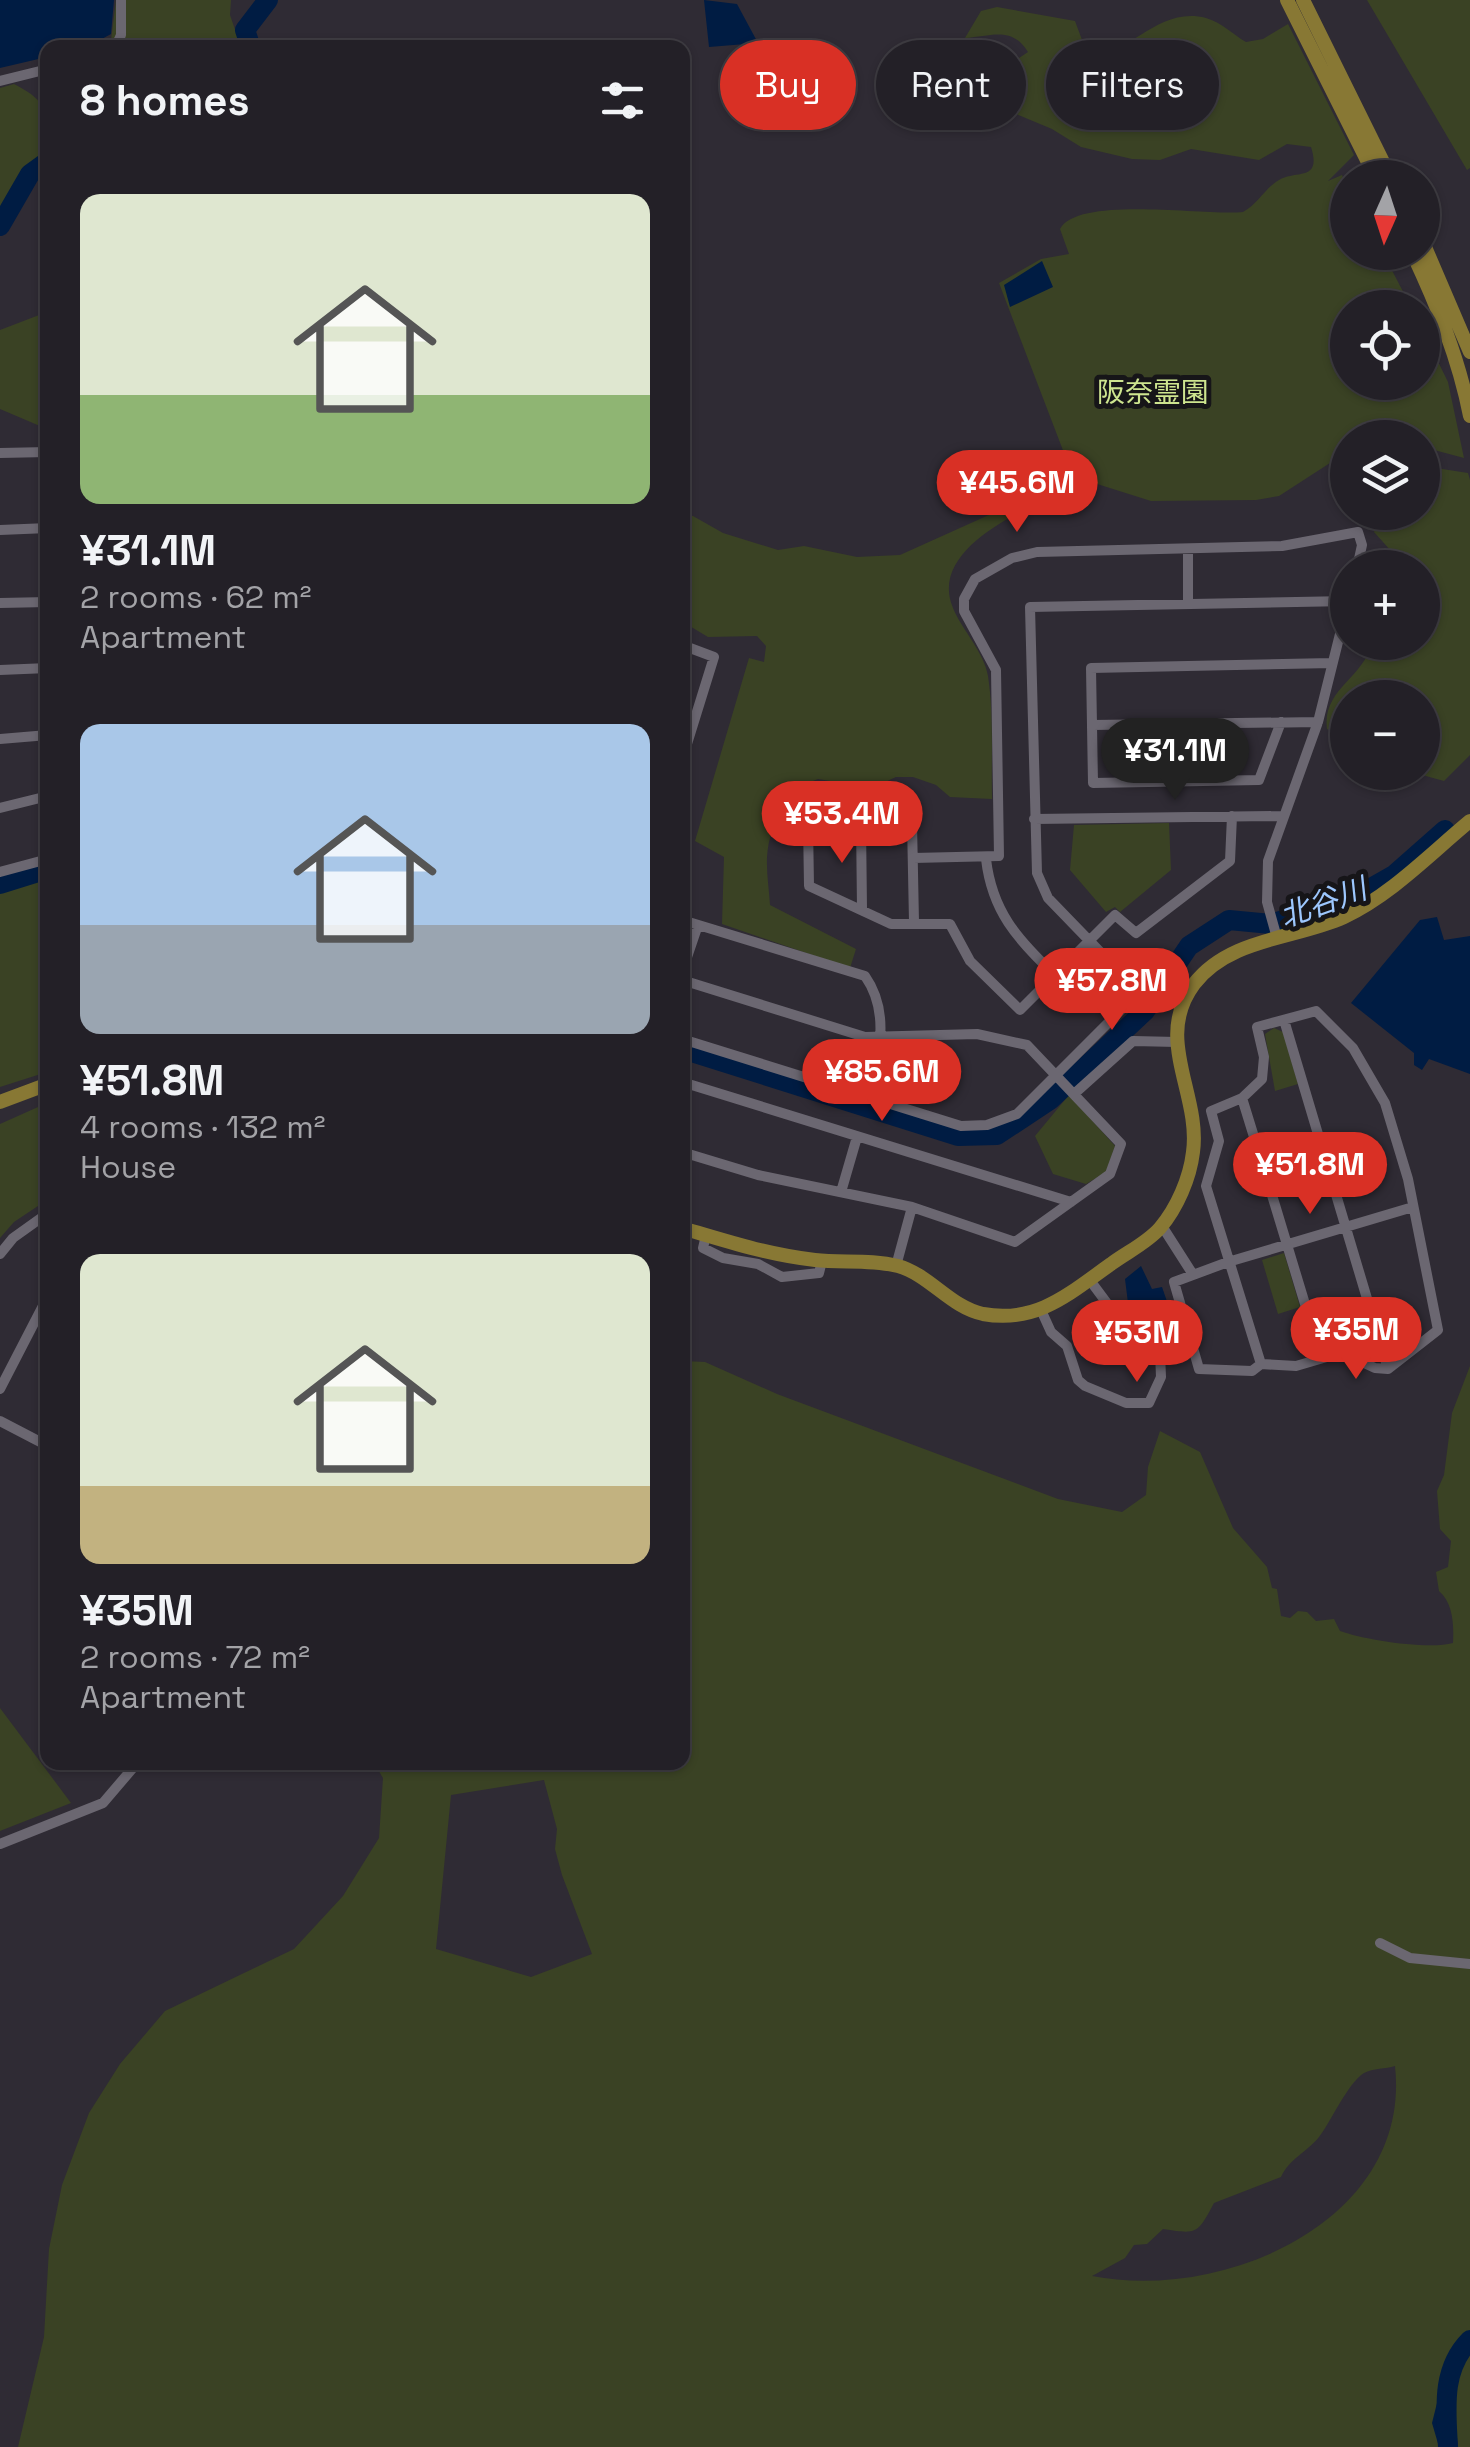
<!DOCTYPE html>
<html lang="en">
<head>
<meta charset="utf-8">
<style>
	:root { --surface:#232027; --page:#2f2d33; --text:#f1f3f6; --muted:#a3a3a7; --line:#403e44; --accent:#d93025 }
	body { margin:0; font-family:"Space Grotesk","Noto Sans JP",sans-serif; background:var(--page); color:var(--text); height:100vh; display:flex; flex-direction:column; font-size:38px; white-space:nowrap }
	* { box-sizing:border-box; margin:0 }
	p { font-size:32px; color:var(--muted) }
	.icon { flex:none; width:55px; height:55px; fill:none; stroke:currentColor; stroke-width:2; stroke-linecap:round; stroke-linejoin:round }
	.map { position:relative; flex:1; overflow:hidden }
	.sheet { position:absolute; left:40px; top:40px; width:650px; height:1730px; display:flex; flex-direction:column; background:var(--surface); border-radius:20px; box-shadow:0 2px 8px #0004,0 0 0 2px var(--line) }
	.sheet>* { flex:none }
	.top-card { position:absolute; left:720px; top:40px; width:600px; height:90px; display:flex; gap:20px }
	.needle { width:65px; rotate:183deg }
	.buttons { position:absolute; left:1330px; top:160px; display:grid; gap:20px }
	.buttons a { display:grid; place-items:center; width:110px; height:110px; border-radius:50%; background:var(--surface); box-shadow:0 2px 8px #0004,0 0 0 2px var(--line); font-size:50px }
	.price { position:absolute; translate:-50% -85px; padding:0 22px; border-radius:35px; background:var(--accent); color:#fff; font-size:32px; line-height:65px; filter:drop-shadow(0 2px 5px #0008) }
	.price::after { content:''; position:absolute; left:50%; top:60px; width:30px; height:22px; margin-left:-15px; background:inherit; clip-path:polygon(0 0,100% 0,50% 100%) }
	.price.selected { background:#222; color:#fff }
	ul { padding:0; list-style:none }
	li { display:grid; align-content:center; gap:20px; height:530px; padding:0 40px }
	li span { display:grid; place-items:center; height:310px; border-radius:20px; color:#555 }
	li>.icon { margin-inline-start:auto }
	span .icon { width:180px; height:180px; fill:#fffc; stroke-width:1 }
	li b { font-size:42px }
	h2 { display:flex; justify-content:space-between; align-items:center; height:120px; padding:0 40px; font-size:42px }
	.chip { padding:0 35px; border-radius:45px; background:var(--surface); box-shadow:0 2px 8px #0004,0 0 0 2px var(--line); font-size:35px; line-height:90px }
	.chip.selected { background:var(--accent); color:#fff }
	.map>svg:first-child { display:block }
	.green { fill:#3a4224; fill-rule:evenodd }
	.water { fill:#001c43 }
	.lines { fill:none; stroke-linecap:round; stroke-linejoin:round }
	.river { stroke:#001c43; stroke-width:20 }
	.minor { stroke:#6b6771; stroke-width:10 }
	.major { stroke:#887834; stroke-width:14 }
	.labels { text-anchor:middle; stroke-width:10; stroke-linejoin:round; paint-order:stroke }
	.park-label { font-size:28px; fill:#cee58f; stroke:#161518 }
	.water-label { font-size:30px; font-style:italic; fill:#9dc7fe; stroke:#161518 }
</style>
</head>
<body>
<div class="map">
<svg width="1470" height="2447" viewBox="0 0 1470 2447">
	<rect width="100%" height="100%" fill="#2f2b34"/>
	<path class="green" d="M 116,0 L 231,0 L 230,15 L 241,47 L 110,48 Z
		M 1367,0 L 1470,0 L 1470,168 L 1467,170 Z
		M 997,7 L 1075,21 L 1085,48 C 1120,71 1152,4 1206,18 C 1223,23 1232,34 1246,42 L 1263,39 L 1288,24 L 1354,155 L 1328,181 L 1342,175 L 1347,186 L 1348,252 L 1383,253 L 1411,307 L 1348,308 L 1348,382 L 1422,382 L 1423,331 L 1448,382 L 1464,458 L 1423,447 L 1422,438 L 1348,438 L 1347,452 L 1279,496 L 1256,500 L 1151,501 L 1094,483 L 1069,466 L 999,283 L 1041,259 L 1069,254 L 1060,229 C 1078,195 1205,216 1243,212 C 1258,204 1265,188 1279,180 C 1296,170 1322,182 1311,147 L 1287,144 L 1259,160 L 1191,149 L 1160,160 L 1132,159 L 1081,147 L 1052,129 L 958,90 L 963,75 L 1007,66 L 1028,52 C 1012,26 992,36 965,38 L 981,11 Z
		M 14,84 C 51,103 48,114 47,152 L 29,172 L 0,215 L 0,88 Z
		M 47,312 L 48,312 L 47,429 L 0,409 L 0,330 Z
		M 1423,466 L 1468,473 L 1470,480 L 1470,755 L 1444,781 L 1415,773 L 1422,772 L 1422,698 L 1348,698 L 1347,739 L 1327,729 C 1322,689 1363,679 1372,643 L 1422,642 L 1422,568 L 1397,567 L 1392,552 L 1374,532 L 1381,513 L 1422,512 Z
		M 1049,491 L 1048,499 C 1009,516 930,554 953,608 C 962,630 984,652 988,676 C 994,715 991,759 992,799 L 950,797 L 936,785 L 913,777 L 896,777 L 872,788 L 818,779 C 794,786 771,824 768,848 C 765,866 769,887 770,905 L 856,949 L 850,968 L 722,924 L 724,857 L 695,841 L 749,658 L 764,662 L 766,646 L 757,636 L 708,637 L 683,622 L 682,516 L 693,516 L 723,533 L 778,550 L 804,546 L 857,557 L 900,555 L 1011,505 L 1025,495 Z
		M 1169,823 L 1171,870 L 1120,912 L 1115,907 L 1106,912 L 1070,870 L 1074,825 Z
		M 47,875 L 47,1072 L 0,1087 L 0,888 Z
		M 1274,1028 L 1283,1032 L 1298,1084 L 1275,1091 L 1265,1034 Z
		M 1069,1095 L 1115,1146 L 1106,1172 L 1086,1184 L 1053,1174 L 1035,1136 Z
		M 47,1103 L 47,1200 L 14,1222 L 0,1238 L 0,1124 Z
		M 1284,1253 L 1300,1307 L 1278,1314 L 1262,1260 Z
		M 683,1361 L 705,1362 L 777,1394 L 1058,1499 L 1122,1512 L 1146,1495 L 1148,1467 L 1160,1431 L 1200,1452 L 1233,1528 L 1267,1567 L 1272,1588 L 1277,1589 L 1281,1616 L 1290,1618 L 1298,1611 L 1307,1612 L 1316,1621 L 1334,1619 L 1340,1631 C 1365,1640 1429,1650 1453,1643 C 1454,1624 1453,1603 1439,1591 L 1436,1572 L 1448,1567 L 1451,1541 L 1440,1529 L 1437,1491 L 1444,1475 L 1452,1413 L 1470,1366 L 1470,2447 L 18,2447 L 44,2337 L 49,2249 L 62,2185 L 89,2113 L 120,2064 L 165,2011 L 294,1949 L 343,1896 L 379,1838 L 383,1778 L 374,1763 L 682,1762 ZM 544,1780 L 557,1829 L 555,1849 L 562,1875 L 592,1954 L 531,1977 L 436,1949 L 451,1795 ZM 1395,2066 C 1412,2221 1223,2302 1092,2276 L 1125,2258 L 1134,2245 L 1147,2244 L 1163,2229 C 1197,2234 1197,2235 1214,2203 L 1281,2177 C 1290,2158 1306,2153 1319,2137 C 1331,2122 1347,2084 1364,2073 C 1373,2068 1386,2069 1395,2066 Z
		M 0,1708 L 71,1803 L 0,1831 Z"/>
	<path class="water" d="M 0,0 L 114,0 L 111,34 L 87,47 L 48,48 L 47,57 L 0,68 Z
		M 704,0 L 737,4 L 758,43 L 709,47 Z
		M 1042,261 L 1053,287 L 1010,307 L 1004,285 Z
		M 1437,917 L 1444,940 L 1470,936 L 1470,1074 L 1429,1059 L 1422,1070 L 1414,1065 L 1414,1053 L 1351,1003 L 1420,920 Z
		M 1141,1266 L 1152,1289 L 1162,1287 L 1179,1336 L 1169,1339 L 1157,1322 L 1128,1303 L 1125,1279 Z
		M 1440,2391 L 1452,2391 L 1458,2447 L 1439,2447 L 1432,2423 Z"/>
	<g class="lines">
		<path class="river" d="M 251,48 L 245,30 L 268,0
			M 0,226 L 30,174 L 48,161
			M 0,884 L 48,869
			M 682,1049 L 958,1136 L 997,1135 L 1050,1100 L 1145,1011 L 1189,946 L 1229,920 L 1271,924 L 1357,896 L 1394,875 L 1445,830
			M 1448,2447 C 1446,2409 1441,2369 1470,2340"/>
		<path class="minor" d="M 115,48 L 121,35 L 121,0
			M 0,81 L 48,69
			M 0,453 L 48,452
			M 0,530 L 48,528
			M 1188,549 L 1188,603
			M 0,603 L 48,602
			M 682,645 L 714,657 L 682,760
			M 0,670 L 48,668
			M 1281,722 L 1259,780 L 1093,783 L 1091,668 L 1332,663
			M 1092,725 L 1318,722
			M 0,739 L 48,735
			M 0,808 L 48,796
			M 1034,819 L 1282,816
			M 861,823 L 862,909
			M 913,858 L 999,856 L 996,670 L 964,611 L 964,599 L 975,579 L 1012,558 L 1037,552 L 1282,546 L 1358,532 L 1362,545 L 1357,568
			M 986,859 C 992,911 1017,939 1054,974
			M 0,872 L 48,859
			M 682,920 L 865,976 C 891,1013 879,1057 867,1097
			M 914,922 L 912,823 L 808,823 L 809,886 L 891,924 L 950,924 L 970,961 L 1020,1010 L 1115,915 L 1136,933 L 1230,861 L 1232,816
			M 1277,938 L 1267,902 L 1268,861 L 1318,722 L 1348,602
			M 682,972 L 698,925
			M 682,980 L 865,1037 L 977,1034 L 1027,1045 L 1121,1144 L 1110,1174 L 1015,1242 L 912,1207 L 758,1175 L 682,1152
			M 1284,1020 L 1388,1369
			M 682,1039 L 961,1126 L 987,1125 L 1017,1114 L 1139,992 L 1048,898 L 1037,873 L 1030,607 L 1348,601
			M 682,1082 L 1071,1202
			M 1074,1094 L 1133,1041 L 1177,1042
			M 1242,1098 L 1211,1111 L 1219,1141 L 1206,1186 L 1261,1364
			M 841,1192 L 857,1137
			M 1162,1226 L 1192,1273
			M 706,1235 L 703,1248 L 723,1258 L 758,1264 L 782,1277 L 819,1273 L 822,1261
			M 0,1254 L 13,1238 L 48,1213
			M 896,1266 L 912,1207
			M 1041,1310 L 1051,1332 L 1067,1346 L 1078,1380 L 1085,1386 L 1126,1403 L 1149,1403 L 1161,1377 L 1160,1353 L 1146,1333 L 1115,1314 L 1089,1279
			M 1321,1357 C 1295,1271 1269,1184 1242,1098 L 1262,1079 L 1264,1057 L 1257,1027 L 1316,1011 L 1353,1048 L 1385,1103 L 1408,1179 L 1438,1330 L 1388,1369 L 1375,1368 L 1351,1357 L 1330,1356 L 1296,1366 L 1261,1364 L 1252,1371 L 1199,1369 L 1174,1282 L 1228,1262 L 1413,1207
			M 0,1389 L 48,1296
			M 0,1421 L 48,1446
			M 0,1844 L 103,1803 L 138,1762
			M 1380,1943 L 1410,1958 L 1470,1964"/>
		<path class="major" d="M 1287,0 L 1376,178
			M 1303,0 L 1391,178
			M 1422,240 L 1470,352
			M 1412,252 C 1437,305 1459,359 1470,416
			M 0,1102 L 48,1084
			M 682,1228 C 726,1241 769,1255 815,1260 C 842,1263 871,1259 898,1266 C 930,1275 950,1307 983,1314 C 1037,1324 1070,1293 1111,1264 C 1127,1252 1147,1243 1160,1228 C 1177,1208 1190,1178 1193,1152 C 1201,1094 1153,1039 1194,984 C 1229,938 1295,939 1344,917 C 1391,895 1430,854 1470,821"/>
	</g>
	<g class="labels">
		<g class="park-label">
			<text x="1153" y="402">阪奈霊園</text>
		</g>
		<g class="water-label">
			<text transform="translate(1323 903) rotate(-20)" y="10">北谷川</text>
		</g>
	</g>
</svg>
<div class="buttons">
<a><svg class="needle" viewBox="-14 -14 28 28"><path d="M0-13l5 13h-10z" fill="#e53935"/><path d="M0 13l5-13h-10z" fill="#a3a3a7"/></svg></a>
<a><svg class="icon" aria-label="locate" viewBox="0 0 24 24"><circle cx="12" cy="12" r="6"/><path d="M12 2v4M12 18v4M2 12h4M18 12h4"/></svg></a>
<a><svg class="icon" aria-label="layers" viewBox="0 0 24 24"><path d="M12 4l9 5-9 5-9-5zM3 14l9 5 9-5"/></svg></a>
<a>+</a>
<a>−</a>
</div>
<b class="price" style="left:1017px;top:535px">¥45.6M</b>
<b class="price selected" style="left:1175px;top:803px">¥31.1M</b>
<b class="price" style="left:842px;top:866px">¥53.4M</b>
<b class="price" style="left:1112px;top:1033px">¥57.8M</b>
<b class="price" style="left:882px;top:1124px">¥85.6M</b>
<b class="price" style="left:1310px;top:1217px">¥51.8M</b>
<b class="price" style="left:1356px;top:1382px">¥35M</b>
<b class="price" style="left:1137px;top:1385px">¥53M</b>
<div class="top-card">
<a class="chip selected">Buy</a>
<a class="chip">Rent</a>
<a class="chip">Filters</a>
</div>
<section class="sheet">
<h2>8 homes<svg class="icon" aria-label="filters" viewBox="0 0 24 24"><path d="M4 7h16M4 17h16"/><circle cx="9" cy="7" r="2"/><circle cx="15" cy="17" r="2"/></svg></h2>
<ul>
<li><span style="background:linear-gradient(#dfe7d0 65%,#8fb573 0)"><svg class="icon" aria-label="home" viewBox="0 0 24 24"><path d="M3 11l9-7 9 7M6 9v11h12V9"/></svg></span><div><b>¥31.1M</b><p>2 rooms · 62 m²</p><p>Apartment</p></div></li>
<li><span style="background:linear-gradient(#a9c7e8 65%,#9aa5b1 0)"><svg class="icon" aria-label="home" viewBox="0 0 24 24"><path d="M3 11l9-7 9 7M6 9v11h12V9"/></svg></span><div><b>¥51.8M</b><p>4 rooms · 132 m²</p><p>House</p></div></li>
<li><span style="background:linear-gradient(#dfe7d0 75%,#c2b280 0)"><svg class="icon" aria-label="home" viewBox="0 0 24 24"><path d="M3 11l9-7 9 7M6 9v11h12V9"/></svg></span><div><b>¥35M</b><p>2 rooms · 72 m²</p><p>Apartment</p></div></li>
</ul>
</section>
</div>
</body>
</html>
